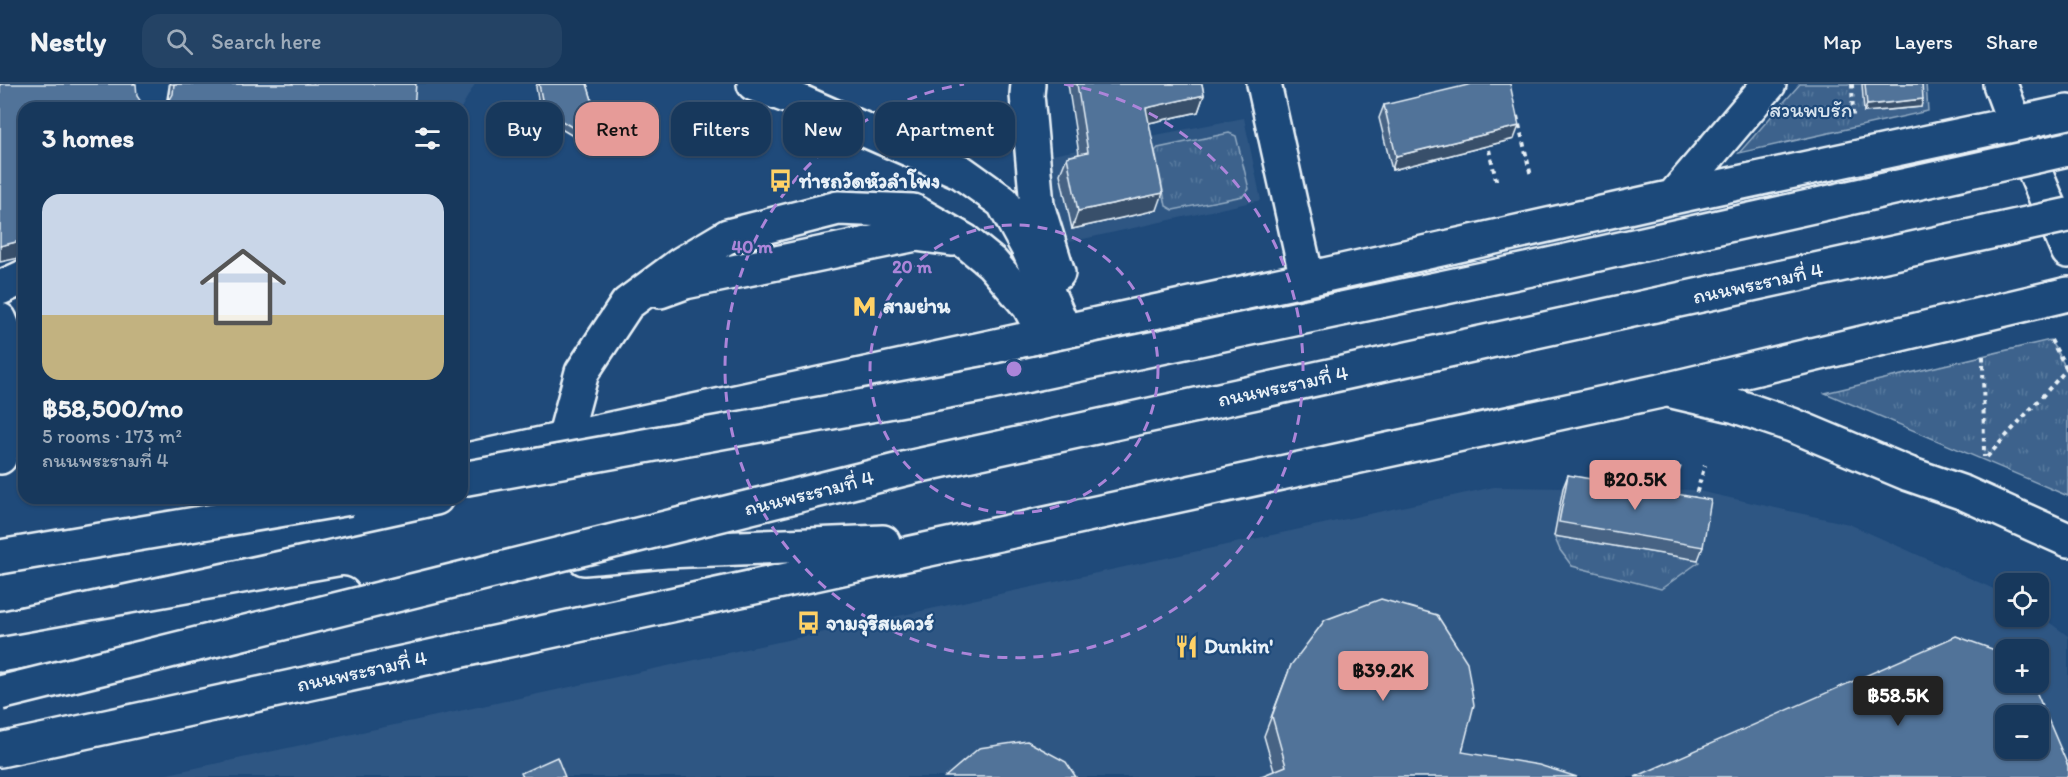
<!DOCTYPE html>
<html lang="en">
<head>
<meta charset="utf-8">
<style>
	:root { --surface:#17385c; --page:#244365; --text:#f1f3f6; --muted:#9eacbb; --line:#365272; --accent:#e69b98 }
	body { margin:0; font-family:Itim,"Playpen Sans Thai",sans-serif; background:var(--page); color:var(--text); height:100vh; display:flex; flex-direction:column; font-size:22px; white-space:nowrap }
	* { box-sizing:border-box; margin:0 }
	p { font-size:20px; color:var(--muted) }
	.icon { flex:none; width:33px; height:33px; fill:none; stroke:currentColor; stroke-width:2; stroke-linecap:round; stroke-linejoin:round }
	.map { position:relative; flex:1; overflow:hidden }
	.details { position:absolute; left:18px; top:18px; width:450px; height:402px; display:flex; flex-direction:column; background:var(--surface); border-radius:18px; box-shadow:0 2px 4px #0004,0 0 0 2px var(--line) }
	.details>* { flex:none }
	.banner { position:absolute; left:486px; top:18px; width:570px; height:54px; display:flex; gap:12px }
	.fabs { position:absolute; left:1995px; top:489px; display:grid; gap:12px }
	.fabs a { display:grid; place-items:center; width:54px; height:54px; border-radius:12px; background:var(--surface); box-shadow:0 2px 4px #0004,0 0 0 2px var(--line); font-size:30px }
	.price { position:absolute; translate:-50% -51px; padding:0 14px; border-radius:6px; background:var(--accent); color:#111; font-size:20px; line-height:39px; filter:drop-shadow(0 2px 3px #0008) }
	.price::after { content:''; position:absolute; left:50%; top:36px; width:18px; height:14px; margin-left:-9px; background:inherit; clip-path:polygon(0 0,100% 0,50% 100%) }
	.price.selected { background:#222; color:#fff }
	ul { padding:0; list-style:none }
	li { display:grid; align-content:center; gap:12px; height:318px; padding:0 24px }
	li+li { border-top:2px solid var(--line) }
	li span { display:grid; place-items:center; height:186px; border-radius:18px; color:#555 }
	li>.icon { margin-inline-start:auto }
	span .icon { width:108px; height:108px; fill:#fffc; stroke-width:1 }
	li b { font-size:26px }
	h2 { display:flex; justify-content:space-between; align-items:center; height:72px; padding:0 24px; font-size:26px }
	.pill { padding:0 21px; border-radius:18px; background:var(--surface); box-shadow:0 2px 4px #0004,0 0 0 2px var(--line); font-size:21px; line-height:54px }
	.pill.selected { background:var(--accent); color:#111 }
	header { display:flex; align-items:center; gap:36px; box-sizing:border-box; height:84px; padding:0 30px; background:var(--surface); border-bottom:2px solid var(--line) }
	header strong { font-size:28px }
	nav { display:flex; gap:33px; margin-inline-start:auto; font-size:21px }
	.search { width:420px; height:54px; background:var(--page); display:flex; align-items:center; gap:15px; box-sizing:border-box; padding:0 21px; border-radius:18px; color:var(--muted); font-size:22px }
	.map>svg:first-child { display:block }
	.built { fill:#2e5683; fill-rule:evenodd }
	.grass { fill:url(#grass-tufts); stroke:#92aac2; stroke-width:1.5 }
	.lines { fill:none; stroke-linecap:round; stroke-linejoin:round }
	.minor-casing { stroke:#e8f1f8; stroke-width:38 }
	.major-casing { stroke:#e8f1f8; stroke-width:38 }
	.path { stroke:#e8f1f8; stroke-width:4; stroke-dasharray:4.5 4.5; stroke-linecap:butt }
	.minor { stroke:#1f4a7a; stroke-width:33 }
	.major { stroke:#1f4a7a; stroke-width:33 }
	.major-bridge-casing { stroke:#e8f1f8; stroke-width:38; stroke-linecap:butt }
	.major-bridge { stroke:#1f4a7a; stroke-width:33 }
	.wall { fill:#466384; stroke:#e8f1f8; stroke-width:1.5 }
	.shaded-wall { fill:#39506b; stroke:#e8f1f8; stroke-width:1.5 }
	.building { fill:#517399; stroke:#e8f1f8; stroke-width:1.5; fill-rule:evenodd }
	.ring { fill:none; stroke:#ac85d9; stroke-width:3; stroke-dasharray:10 8 }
	.labels { text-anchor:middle; stroke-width:4.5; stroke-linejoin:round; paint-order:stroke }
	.park-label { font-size:21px; fill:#d7e3ed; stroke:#1f4a7a }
	.poi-label { font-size:21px; font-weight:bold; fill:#e8f1f8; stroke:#1f4a7a; text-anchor:start }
	.street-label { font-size:21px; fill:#e8f1f8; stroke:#1f4a7a }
	.centre { fill:#ac85d9; stroke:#1f4a7a; stroke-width:3 }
	.ring-label { font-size:18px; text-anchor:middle; font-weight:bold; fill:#ac85d9; stroke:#1f4a7a; stroke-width:4.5; stroke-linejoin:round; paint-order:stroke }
</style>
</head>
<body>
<header>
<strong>Nestly</strong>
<div class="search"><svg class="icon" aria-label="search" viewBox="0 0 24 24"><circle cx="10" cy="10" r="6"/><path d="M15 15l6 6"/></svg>Search here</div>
<nav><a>Map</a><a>Layers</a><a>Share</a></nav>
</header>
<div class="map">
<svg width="2068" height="693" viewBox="0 0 2068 693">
	<defs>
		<pattern id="grass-tufts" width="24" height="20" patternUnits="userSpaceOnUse" patternTransform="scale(1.5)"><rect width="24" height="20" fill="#3c628c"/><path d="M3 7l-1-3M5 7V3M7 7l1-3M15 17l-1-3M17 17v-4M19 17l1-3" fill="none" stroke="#58799d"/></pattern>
	</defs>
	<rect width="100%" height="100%" fill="#1f4a7a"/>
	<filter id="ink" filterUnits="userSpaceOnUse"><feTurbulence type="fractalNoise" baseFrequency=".0167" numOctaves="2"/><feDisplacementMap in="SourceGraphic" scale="12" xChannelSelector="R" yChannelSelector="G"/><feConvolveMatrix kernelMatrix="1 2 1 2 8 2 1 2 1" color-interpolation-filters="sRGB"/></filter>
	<g filter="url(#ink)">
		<path class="built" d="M 178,0 L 475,0 L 461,24 L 174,24 Z
			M 1244,34 L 1261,116 L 1065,159 L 1047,72 Z
			M 1494,403 L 1694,406 L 1849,440 L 2005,510 L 2006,532 L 2038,532 L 2039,531 L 2068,552 L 2068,693 L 154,693 ZM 2006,566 L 2038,566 L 2038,598 L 2006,598 ZM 2006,632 L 2038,632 L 2038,664 L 2006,664 Z"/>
		<path class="grass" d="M 1800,0 L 1926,0 L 1928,27 L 1739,69 Z
			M 1229,49 L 1236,52 L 1249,105 L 1243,112 L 1173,126 L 1166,122 L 1155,67 L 1158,64 Z
			M 2050,256 L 2068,287 L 2068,412 L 1825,309 Z
			M 1554,452 L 1698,476 L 1699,478 L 1661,505 L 1572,482 L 1560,466 Z"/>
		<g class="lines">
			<defs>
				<path id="minor" d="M 754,0 L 792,14 L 961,88 L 1003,118 L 1028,164 L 1065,248
					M 1028,0 L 1027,11 L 1037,121 L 1058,189
					M 1264,0 L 1307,195
					M 148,24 L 152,0
					M 0,204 L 24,193
					M 660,207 L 685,198 L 916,150 L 952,155
					M 0,236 L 10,260 L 14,329 L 0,373
					M 564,355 L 582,288 L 627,220 L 681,180 L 728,152 L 838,124 L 913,127 L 965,157 L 992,179 L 1029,222 L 1045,252"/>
				<path id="major" d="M 2000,0 L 2015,40 L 2068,167
					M 1673,113 L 1769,0
					M 1672,307 L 1736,322 L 1792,341 L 1909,390 L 1964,409 L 2068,456
					M 462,377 L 1307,195 L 1673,113 L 2068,28
					M 584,474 L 666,467 L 883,458
					M 0,509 L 436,414
					M 0,571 L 343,510
					M 0,666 L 1665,306 L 2068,210"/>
			</defs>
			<use href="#minor" class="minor-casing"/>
			<use href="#major" class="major-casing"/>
			<path class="path" d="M 1852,0 L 1853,33
				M 1517,32 L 1531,92
				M 1487,57 L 1497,100
				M 2051,256 L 2068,287
				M 1983,272 L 1984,373
				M 1987,373 L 2067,285
				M 1656,407 L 1671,406 L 1681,379
				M 1694,417 L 1705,381"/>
			<use href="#minor" class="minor"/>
			<use href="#major" class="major"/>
			<defs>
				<path id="major-bridge" d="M 462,395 L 986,300 L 1531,185 L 2068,65
					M 0,473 L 350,414
					M 0,609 L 912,383 L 2068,131"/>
			</defs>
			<use href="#major-bridge" class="major-bridge-casing"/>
			<use href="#major-bridge" class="major-bridge"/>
		</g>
		<path class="wall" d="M 170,0 L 416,0 L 168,19 Z
			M 537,0 L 587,0 L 597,32 L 594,39 L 573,52 L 541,33 L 536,3 Z
			M 1068,0 L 1202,0 L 1204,11 L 1198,28 L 1149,39 L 1157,126 L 1072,145 L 1060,90 L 1067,73 L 1079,70 Z
			M 1862,0 L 1922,0 L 1921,23 L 1864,28 Z
			M 1384,21 L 1514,55 L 1392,86 L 1379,34 Z
			M 1568,391 L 1703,463 L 1698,476 L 1554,452 L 1563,404 Z
			M 1291,581 L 1462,668 L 1274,687 L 1264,652 Z"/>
		<path class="shaded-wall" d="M 1204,11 L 1198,28 L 1140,41 L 1146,24 Z
			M 1923,15 L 1921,23 L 1864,28 L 1867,21 Z
			M 597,32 L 594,39 L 573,52 L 575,45 Z
			M 1519,42 L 1514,55 L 1392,86 L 1396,72 Z
			M 1163,109 L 1157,126 L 1072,145 L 1078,127 Z
			M 24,156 L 24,173 L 0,178 L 0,162 Z"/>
		<path class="building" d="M 0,0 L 136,0 L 137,12 L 143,21 L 149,24 L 24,24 L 24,156 L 0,162 Z
			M 174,0 L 416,0 L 414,24 L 160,24 L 168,19 L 173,10 Z
			M 539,0 L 587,0 L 597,32 L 575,45 L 544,26 Z
			M 1077,0 L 1202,0 L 1204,11 L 1146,24 L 1163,109 L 1078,127 L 1067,73 L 1088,68 Z
			M 1472,0 L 1510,0 L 1519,42 L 1396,72 L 1384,21 Z
			M 1865,0 L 1922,0 L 1923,15 L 1867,21 Z
			M 1568,391 L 1711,416 L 1703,463 L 1559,438 Z
			M 1381,515 L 1437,531 L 1467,578 L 1474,621 L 1462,668 L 1539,681 L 1577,693 L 1259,693 L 1286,682 L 1272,632 L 1291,581 L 1325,536 Z
			M 1956,552 L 2006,570 L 2006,598 L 2032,598 L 2068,682 L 2068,693 L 1635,693 ZM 2006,632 L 2038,632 L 2038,664 L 2006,664 Z
			M 1027,657 L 1066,678 L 1076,693 L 945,693 L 979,664 Z
			M 557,673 L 565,693 L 523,693 L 521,689 Z"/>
	</g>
	<g class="ring">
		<circle cx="1014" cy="285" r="144"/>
		<path d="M1064 0A289 289 0 1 1 964 0"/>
	</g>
	<defs>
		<symbol id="bus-bare" viewBox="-9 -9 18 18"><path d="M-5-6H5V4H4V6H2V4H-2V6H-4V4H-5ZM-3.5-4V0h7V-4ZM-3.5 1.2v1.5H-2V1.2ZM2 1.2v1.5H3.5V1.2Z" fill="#ffd166" stroke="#1f4a7a" stroke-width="2.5" paint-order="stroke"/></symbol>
		<symbol id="metro-bare" viewBox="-9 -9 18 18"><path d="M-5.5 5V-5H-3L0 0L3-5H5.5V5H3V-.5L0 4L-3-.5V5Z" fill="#ffd166" stroke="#1f4a7a" stroke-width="2.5" paint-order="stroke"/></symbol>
		<symbol id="restaurant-bare" viewBox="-9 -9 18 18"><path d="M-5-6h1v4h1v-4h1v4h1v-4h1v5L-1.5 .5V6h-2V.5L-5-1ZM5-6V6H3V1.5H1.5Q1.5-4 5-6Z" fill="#ffd166" stroke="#1f4a7a" stroke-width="2.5" paint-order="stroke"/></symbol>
	</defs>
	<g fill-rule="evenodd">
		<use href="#bus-bare" x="764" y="80" width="33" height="33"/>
		<use href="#metro-bare" x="848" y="206" width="33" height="33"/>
		<use href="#bus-bare" x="792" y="522" width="33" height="33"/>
		<use href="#restaurant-bare" x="1170" y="546" width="33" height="33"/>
	</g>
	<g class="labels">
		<g class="park-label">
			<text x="1811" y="33">สวนพบรัก</text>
		</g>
		<g class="poi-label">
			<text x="799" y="104">ท่ารถวัดหัวลำโพง</text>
			<text x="883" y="229">สามย่าน</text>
			<text x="826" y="546">จามจุรีสแควร์</text>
			<text x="1204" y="569">Dunkin'</text>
		</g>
		<g class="street-label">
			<text transform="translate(1758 199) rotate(-12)" y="7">ถนนพระรามที่ 4</text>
			<text transform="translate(1283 302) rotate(-12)" y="7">ถนนพระรามที่ 4</text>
			<text transform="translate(809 409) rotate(-14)" y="7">ถนนพระรามที่ 4</text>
			<text transform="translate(362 587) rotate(-12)" y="7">ถนนพระรามที่ 4</text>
		</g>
	</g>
	<circle cx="1014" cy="285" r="9" class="centre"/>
	<g class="ring-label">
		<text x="752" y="169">40 m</text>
		<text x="912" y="189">20 m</text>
	</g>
</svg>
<div class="fabs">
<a><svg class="icon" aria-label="locate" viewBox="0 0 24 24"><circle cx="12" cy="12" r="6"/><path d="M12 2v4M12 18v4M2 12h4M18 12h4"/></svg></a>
<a>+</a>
<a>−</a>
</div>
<b class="price" style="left:1635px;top:427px">฿20.5K</b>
<b class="price" style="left:1383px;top:618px">฿39.2K</b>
<b class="price selected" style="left:1898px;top:643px">฿58.5K</b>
<div class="banner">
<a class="pill">Buy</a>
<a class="pill selected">Rent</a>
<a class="pill">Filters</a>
<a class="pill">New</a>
<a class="pill">Apartment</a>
</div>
<section class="details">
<h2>3 homes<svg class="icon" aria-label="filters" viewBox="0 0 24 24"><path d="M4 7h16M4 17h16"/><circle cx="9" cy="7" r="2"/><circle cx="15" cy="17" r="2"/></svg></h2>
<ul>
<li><span style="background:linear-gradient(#c9d6e8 65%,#c2b280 0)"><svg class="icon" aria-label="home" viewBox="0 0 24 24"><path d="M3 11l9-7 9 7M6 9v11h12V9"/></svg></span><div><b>฿58,500/mo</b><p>5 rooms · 173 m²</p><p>ถนนพระรามที่ 4</p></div></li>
</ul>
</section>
</div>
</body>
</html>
